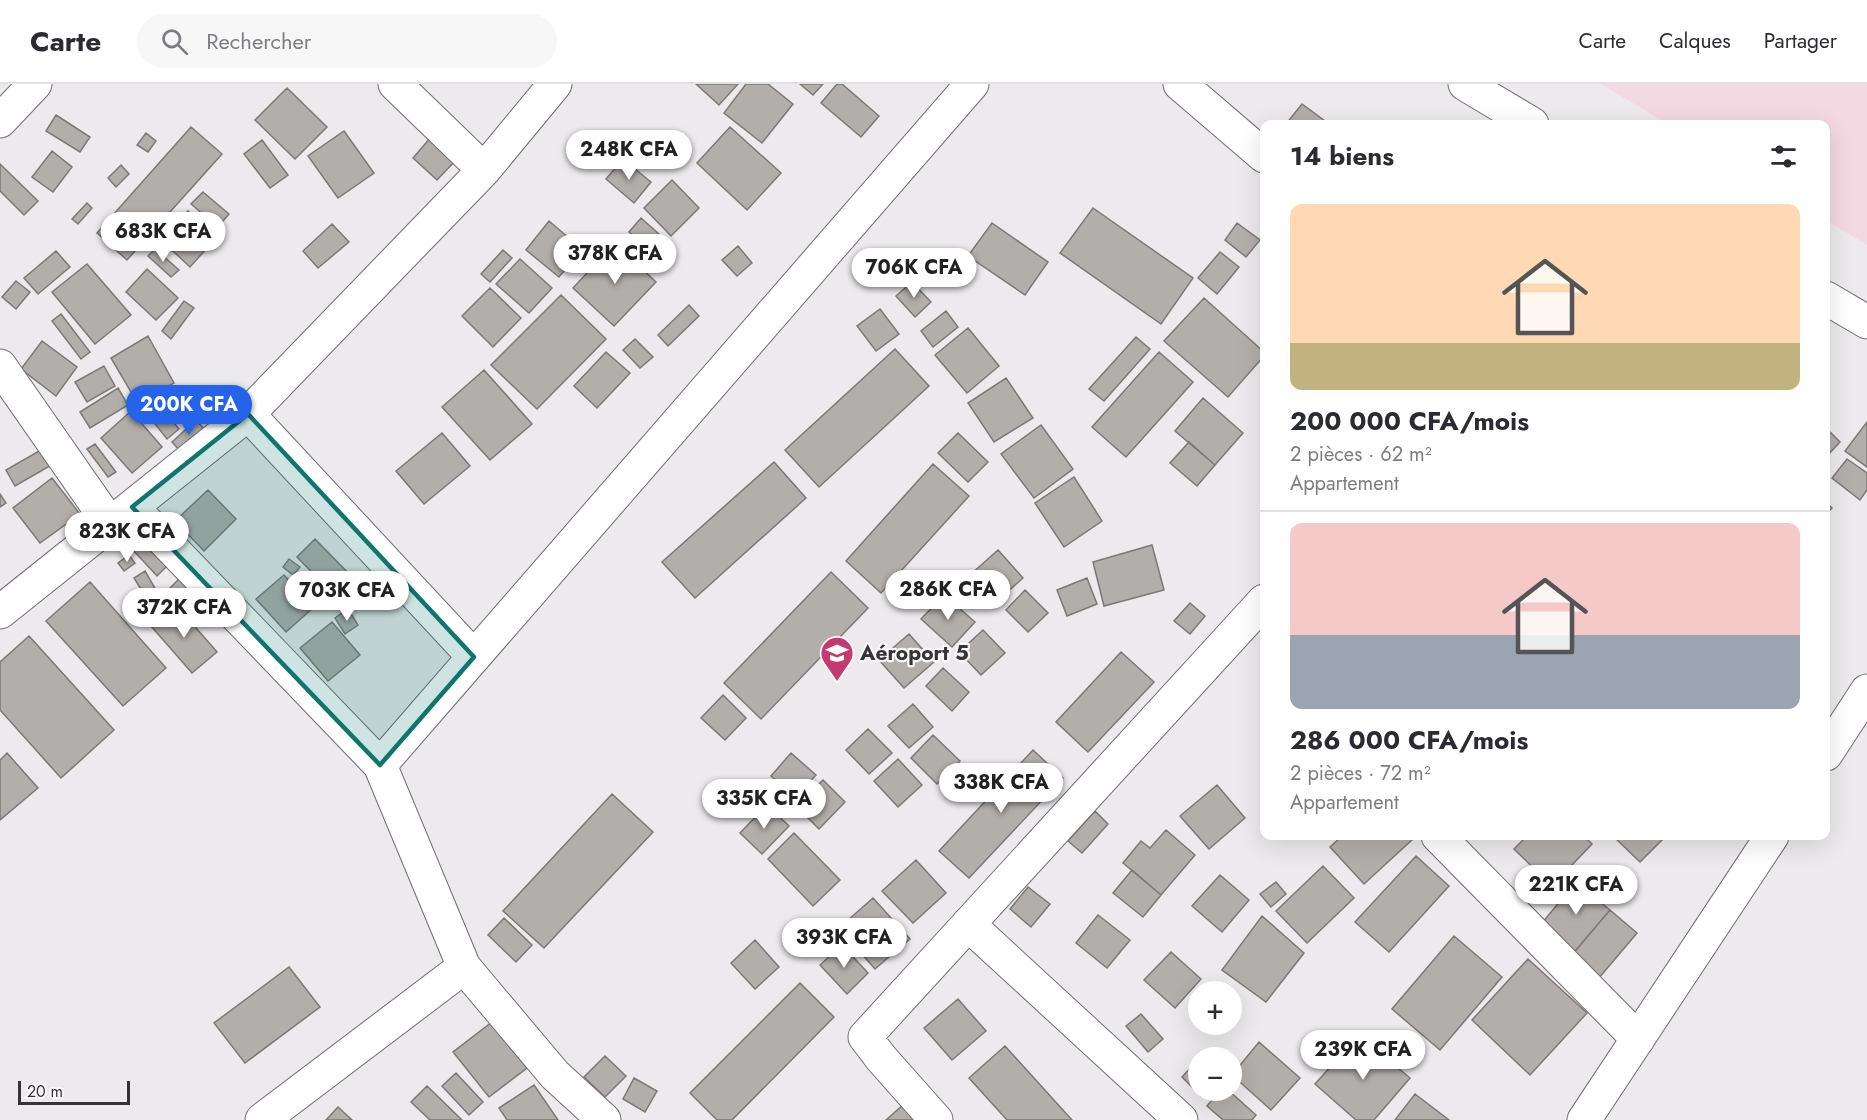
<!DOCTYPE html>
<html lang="fr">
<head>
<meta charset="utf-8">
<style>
	:root { --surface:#fff; --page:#f7f7f7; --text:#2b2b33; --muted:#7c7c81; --line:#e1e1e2; --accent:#2563eb }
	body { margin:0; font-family:Jost,sans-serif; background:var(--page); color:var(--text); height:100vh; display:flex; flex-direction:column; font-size:22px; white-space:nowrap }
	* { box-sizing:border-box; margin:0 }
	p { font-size:20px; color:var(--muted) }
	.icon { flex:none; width:33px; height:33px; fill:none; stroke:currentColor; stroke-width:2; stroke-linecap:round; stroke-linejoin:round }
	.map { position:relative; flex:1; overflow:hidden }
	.side { position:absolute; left:1260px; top:36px; width:570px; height:720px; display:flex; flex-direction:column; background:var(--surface); border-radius:12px; box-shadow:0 6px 24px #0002 }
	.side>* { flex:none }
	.buttons { position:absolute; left:1188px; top:897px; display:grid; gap:12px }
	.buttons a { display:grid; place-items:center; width:54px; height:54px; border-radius:50%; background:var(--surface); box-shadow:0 6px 24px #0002; font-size:30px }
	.scale { position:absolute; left:18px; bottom:15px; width:112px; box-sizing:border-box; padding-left:6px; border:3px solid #353435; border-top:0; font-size:16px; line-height:21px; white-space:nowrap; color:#353435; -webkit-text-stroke:4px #faf7fa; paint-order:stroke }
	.price { position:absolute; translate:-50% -51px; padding:0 14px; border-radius:21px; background:#fff; color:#222; font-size:20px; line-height:39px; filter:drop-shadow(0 2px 3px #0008) }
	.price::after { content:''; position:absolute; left:50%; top:36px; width:18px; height:14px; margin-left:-9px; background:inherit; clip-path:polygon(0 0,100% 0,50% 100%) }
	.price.on { background:var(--accent); color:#fff }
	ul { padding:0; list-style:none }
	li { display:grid; align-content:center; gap:12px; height:318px; padding:0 30px }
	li+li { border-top:2px solid var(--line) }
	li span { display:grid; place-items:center; height:186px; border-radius:12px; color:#555 }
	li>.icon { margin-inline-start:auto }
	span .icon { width:108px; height:108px; fill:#fffc; stroke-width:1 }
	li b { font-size:26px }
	h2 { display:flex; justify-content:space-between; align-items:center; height:72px; padding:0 30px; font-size:26px }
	header { display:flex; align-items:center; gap:36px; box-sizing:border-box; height:84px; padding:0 30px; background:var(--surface); border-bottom:2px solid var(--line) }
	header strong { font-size:28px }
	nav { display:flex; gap:33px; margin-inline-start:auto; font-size:21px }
	.search { width:420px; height:54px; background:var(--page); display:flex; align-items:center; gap:15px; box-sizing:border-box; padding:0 21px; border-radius:33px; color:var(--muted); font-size:22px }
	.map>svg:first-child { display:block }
	.commercial { fill:#f2d9e2 }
	.building { fill:#b2aeac; stroke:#7c7876; stroke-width:1.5 }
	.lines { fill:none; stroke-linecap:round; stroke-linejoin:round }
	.minor-casing { stroke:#6f6d70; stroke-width:35 }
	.minor { stroke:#fff; stroke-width:33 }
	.marked { fill:#0f766e; fill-opacity:0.2; stroke:#0f766e; stroke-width:4.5; stroke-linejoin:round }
	.labels { text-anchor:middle; stroke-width:4.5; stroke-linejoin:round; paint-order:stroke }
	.poi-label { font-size:21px; font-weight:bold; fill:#353435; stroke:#faf7fa; text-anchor:start }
</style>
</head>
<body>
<header>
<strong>Carte</strong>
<div class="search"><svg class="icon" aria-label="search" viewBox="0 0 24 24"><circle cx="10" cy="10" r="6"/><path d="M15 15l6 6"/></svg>Rechercher</div>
<nav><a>Carte</a><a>Calques</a><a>Partager</a></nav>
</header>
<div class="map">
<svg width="1867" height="1036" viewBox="0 0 1867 1036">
	<rect width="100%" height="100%" fill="#eceaed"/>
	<path class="commercial" d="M 1601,0 L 1867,0 L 1867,161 L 1826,136 L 1826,40 L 1668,40 Z"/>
	<path class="building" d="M 696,0 L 738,0 L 719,21 Z
		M 746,0 L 768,0 L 793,20 L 762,59 L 724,29 Z
		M 800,0 L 823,0 L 813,11 Z
		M 837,0 L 842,0 L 879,32 L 861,53 L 821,19 Z
		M 287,4 L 327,43 L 295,75 L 255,36 Z
		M 1302,20 L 1325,37 L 1323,40 L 1286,40 Z
		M 56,31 L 90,53 L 80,68 L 46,47 Z
		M 191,43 L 222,70 L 127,176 L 97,149 Z
		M 730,43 L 781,89 L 747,126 L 697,79 Z
		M 344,47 L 374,89 L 338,114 L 308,72 Z
		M 146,49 L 156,57 L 148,68 L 137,61 Z
		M 431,53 L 456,76 L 437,96 L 413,74 Z
		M 262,56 L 288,91 L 270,104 L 244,70 Z
		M 52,67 L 72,83 L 53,108 L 32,93 Z
		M 623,75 L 651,98 L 634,119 L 606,95 Z
		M 0,80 L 38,117 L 24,131 L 0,107 Z
		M 121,81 L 129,90 L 116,103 L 108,94 Z
		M 672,96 L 699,124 L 671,152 L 644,124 Z
		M 203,108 L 229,130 L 218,143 L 191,120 Z
		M 87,119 L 92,124 L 78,140 L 72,135 Z
		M 1093,124 L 1193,194 L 1161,240 L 1060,169 Z
		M 188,127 L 217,153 L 190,183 L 161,156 Z
		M 641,134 L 659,150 L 647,163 L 629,148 Z
		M 549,137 L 582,165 L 559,193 L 526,166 Z
		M 992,139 L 1048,178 L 1025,211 L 968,172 Z
		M 1237,139 L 1260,156 L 1246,173 L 1225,156 Z
		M 332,140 L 349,158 L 318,184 L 303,167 Z
		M 615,159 L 656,198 L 614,242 L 573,204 Z
		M 738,162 L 752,179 L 737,192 L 722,176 Z
		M 155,165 L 179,186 L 171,193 L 148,172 Z
		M 503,166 L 512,174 L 490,198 L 481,190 Z
		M 56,167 L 70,183 L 38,210 L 24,194 Z
		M 1220,168 L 1239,183 L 1217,210 L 1198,194 Z
		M 520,175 L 552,204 L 529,229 L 496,200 Z
		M 87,180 L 131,231 L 95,260 L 52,208 Z
		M 147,185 L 178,214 L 156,236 L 126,208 Z
		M 16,197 L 30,208 L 16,225 L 2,213 Z
		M 912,198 L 931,218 L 915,233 L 896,212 Z
		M 490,204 L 521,234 L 493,263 L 462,232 Z
		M 561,211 L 606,255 L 537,325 L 491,281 Z
		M 1204,214 L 1264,268 L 1264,272 L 1228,313 L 1164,257 Z
		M 184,217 L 194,224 L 171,255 L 162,247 Z
		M 689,221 L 699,232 L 668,262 L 658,251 Z
		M 880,225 L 899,250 L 876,267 L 857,242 Z
		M 946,227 L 958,243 L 933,263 L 921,247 Z
		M 61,230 L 90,268 L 81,275 L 52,237 Z
		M 968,244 L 999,282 L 967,309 L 935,271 Z
		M 148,252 L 174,299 L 138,320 L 111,274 Z
		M 1136,253 L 1150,265 L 1104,317 L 1089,305 Z
		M 635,255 L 653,273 L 640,284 L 623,266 Z
		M 42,257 L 77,283 L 56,312 L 21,285 Z
		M 895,265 L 929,302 L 819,403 L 785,366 Z
		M 606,268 L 630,289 L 597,324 L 574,302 Z
		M 1159,268 L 1193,298 L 1126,373 L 1092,343 Z
		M 104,282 L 115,302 L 87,318 L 75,298 Z
		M 484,286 L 532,340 L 490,376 L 442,323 Z
		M 1006,294 L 1033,334 L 994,358 L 968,319 Z
		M 230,302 L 244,315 L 232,327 L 218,316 Z
		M 118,304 L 128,321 L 90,344 L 80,328 Z
		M 1203,314 L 1243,349 L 1215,381 L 1175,347 Z
		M 156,317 L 179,345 L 167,355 L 144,326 Z
		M 131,327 L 162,363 L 132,389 L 101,354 Z
		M 196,336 L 206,347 L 182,369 L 172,358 Z
		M 1867,338 L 1867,383 L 1845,367 Z
		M 1041,341 L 1073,385 L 1034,414 L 1001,370 Z
		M 1826,344 L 1840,358 L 1826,373 Z
		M 442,349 L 470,382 L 424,420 L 396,387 Z
		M 958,349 L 988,378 L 968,398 L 938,369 Z
		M 1189,358 L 1215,381 L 1197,402 L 1170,379 Z
		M 95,360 L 116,388 L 108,393 L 87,365 Z
		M 46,363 L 55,379 L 15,402 L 6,386 Z
		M 1847,375 L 1867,389 L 1867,406 L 1860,416 L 1832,394 Z
		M 774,378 L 806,414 L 695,514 L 662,478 Z
		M 933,380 L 969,412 L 881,509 L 846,477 Z
		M 1074,393 L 1102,437 L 1064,463 L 1035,419 Z
		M 52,394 L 80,430 L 40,459 L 13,424 Z
		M 208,406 L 236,435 L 204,467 L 175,437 Z
		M 0,410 L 6,419 L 0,423 Z
		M 1826,418 L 1832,424 L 1826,430 Z
		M 315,455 L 360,501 L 342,519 L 297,473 Z
		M 144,456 L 168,481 L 157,492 L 133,466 Z
		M 1152,461 L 1164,506 L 1104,522 L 1093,478 Z
		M 998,466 L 1023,494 L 995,519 L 970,491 Z
		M 129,471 L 135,479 L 124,487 L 118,479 Z
		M 289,475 L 300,483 L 293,491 L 283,483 Z
		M 145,487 L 156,506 L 145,512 L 134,494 Z
		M 831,488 L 868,524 L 761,635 L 724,599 Z
		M 183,491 L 210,517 L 196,532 L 169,505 Z
		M 284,491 L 314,523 L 286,548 L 256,515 Z
		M 1087,494 L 1097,520 L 1067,532 L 1057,506 Z
		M 90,498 L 166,584 L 123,622 L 46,537 Z
		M 1025,506 L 1048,529 L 1028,548 L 1006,526 Z
		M 944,511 L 975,538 L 952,563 L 921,535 Z
		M 1190,519 L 1205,532 L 1190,550 L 1174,537 Z
		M 176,521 L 217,568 L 192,589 L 151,542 Z
		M 348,525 L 358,541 L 345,550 L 335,534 Z
		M 332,538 L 360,571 L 328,597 L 300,564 Z
		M 983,546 L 1005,569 L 981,591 L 959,568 Z
		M 909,550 L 934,578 L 904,604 L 879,576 Z
		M 29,552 L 114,646 L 61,694 L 0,626 L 0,578 Z
		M 1121,568 L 1154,598 L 1088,668 L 1056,638 Z
		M 943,584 L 969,608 L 952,627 L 926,602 Z
		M 723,611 L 746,634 L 725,656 L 701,634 Z
		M 913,620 L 933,643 L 909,664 L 888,642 Z
		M 868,645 L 892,669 L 869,690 L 846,666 Z
		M 933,651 L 960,677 L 937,700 L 911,674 Z
		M 1033,666 L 1063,694 L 969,794 L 939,767 Z
		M 7,669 L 38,704 L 0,736 L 0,676 Z
		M 791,669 L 816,691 L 795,714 L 771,692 Z
		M 898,675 L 922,701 L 898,723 L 874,697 Z
		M 823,696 L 845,718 L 819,745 L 796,722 Z
		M 1217,701 L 1245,734 L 1209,765 L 1180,732 Z
		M 612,710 L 653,748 L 544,864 L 503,827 Z
		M 767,721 L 789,742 L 762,770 L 740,749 Z
		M 1095,727 L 1108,740 L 1082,769 L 1068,757 Z
		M 1166,746 L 1195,771 L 1161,811 L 1123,779 L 1141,757 L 1150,764 Z
		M 794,749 L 840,796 L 813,822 L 768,775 Z
		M 1342,752 L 1411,752 L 1414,754 L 1364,800 L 1330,763 Z
		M 1527,752 L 1584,752 L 1592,760 L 1552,802 L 1514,765 Z
		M 1616,752 L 1666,752 L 1640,778 L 1614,753 Z
		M 1416,772 L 1449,802 L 1389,868 L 1355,838 Z
		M 916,776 L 946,809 L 913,839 L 882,807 Z
		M 1323,782 L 1354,814 L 1307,859 L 1276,827 Z
		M 1132,786 L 1161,811 L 1143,833 L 1113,809 Z
		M 1220,791 L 1249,816 L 1222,848 L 1192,822 Z
		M 1276,798 L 1286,810 L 1271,823 L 1260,810 Z
		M 1576,798 L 1610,826 L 1575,867 L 1542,839 Z
		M 1028,803 L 1050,820 L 1031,843 L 1010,825 Z
		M 873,814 L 910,855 L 875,885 L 839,844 Z
		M 1610,826 L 1637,849 L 1599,894 L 1572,871 Z
		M 1098,831 L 1130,856 L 1107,884 L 1076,859 Z
		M 1262,832 L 1304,869 L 1266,918 L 1222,886 Z
		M 504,834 L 532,861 L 516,878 L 488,851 Z
		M 1454,852 L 1502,893 L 1440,966 L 1392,925 Z
		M 755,856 L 779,883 L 755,905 L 731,879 Z
		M 842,861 L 868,889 L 847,910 L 820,881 Z
		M 1171,868 L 1201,895 L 1175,924 L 1144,896 Z
		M 1528,875 L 1587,929 L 1530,991 L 1472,936 Z
		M 289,883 L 320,923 L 245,979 L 214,939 Z
		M 800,899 L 834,933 L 732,1036 L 717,1036 L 690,1009 Z
		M 958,915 L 986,947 L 952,976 L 924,944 Z
		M 1141,930 L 1163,955 L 1148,968 L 1126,942 Z
		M 492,938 L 527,984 L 489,1013 L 453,968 Z
		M 1359,951 L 1410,994 L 1374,1036 L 1356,1036 L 1315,1000 Z
		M 1259,958 L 1300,994 L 1271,1026 L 1232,991 Z
		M 1005,962 L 1072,1036 L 1007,1036 L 969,994 Z
		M 605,972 L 626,992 L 605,1013 L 584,993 Z
		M 1195,979 L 1198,982 L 1198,1006 L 1207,1006 L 1201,1012 L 1182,993 Z
		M 456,989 L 483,1018 L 469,1031 L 442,1002 Z
		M 634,994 L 657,1007 L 645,1028 L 623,1015 Z
		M 534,1001 L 558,1036 L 507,1036 L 499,1024 Z
		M 427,1002 L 462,1036 L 430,1036 L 411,1018 Z
		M 1220,1006 L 1228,1006 L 1256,1031 L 1252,1036 L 1223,1036 L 1207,1022 Z
		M 1415,1010 L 1449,1036 L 1395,1036 Z
		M 904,1020 L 919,1036 L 886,1036 Z
		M 338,1023 L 352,1036 L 326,1036 Z"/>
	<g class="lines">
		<defs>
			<path id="minor" d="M 395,0 L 484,86
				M 1180,0 L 1264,72
				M 1465,0 L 1532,40
				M 0,37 L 35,0
				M 1826,214 L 1867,238
				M 0,282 L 110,440
				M 248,330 L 474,573
				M 132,423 L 380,681 L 972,0
				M 0,528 L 248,330 L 484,86 L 555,0
				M 1826,670 L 1867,607
				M 380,681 L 464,883 L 555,991 L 604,1036
				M 1438,752 L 1638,955
				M 968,840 L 1181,1036
				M 262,1036 L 464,883
				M 936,1036 L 881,974 L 865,953 L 1264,517
				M 1584,1036 L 1772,752"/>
		</defs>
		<use href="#minor" class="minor-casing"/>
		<use href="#minor" class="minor"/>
	</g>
	<path class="marked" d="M 248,330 L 474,573 L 380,681 L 132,423 Z"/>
	<defs>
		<symbol id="school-pin" viewBox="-11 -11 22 30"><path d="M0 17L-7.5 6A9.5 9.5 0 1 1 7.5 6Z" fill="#c33970" stroke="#faf7fa"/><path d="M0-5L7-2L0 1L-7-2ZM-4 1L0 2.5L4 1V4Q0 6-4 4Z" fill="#fff"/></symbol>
	</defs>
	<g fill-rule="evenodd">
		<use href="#school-pin" x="818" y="550" width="38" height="52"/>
	</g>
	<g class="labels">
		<g class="poi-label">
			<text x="860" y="576">Aéroport 5</text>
		</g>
	</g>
</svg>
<div class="buttons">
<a>+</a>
<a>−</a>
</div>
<div class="scale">20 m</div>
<b class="price" style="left:629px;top:97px">248K CFA</b>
<b class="price" style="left:163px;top:179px">683K CFA</b>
<b class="price" style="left:615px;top:201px">378K CFA</b>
<b class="price" style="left:914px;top:215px">706K CFA</b>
<b class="price on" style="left:189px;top:352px">200K CFA</b>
<b class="price" style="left:127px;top:479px">823K CFA</b>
<b class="price" style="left:948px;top:537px">286K CFA</b>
<b class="price" style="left:347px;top:538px">703K CFA</b>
<b class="price" style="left:184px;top:555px">372K CFA</b>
<b class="price" style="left:1001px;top:730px">338K CFA</b>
<b class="price" style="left:764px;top:746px">335K CFA</b>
<b class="price" style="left:1576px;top:832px">221K CFA</b>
<b class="price" style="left:844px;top:885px">393K CFA</b>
<b class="price" style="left:1363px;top:997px">239K CFA</b>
<section class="side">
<h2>14 biens<svg class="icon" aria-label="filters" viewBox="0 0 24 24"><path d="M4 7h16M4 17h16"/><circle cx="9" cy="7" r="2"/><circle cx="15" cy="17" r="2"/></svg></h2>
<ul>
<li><span style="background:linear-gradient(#ffd9b3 75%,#c2b280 0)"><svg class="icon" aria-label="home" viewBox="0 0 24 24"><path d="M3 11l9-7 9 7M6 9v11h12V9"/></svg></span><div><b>200 000 CFA/mois</b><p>2 pièces · 62 m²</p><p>Appartement</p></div></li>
<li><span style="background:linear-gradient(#f6c9c9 60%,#9aa5b1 0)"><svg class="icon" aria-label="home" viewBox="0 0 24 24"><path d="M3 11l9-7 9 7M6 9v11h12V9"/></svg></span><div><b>286 000 CFA/mois</b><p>2 pièces · 72 m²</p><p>Appartement</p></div></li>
</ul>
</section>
</div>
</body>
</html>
